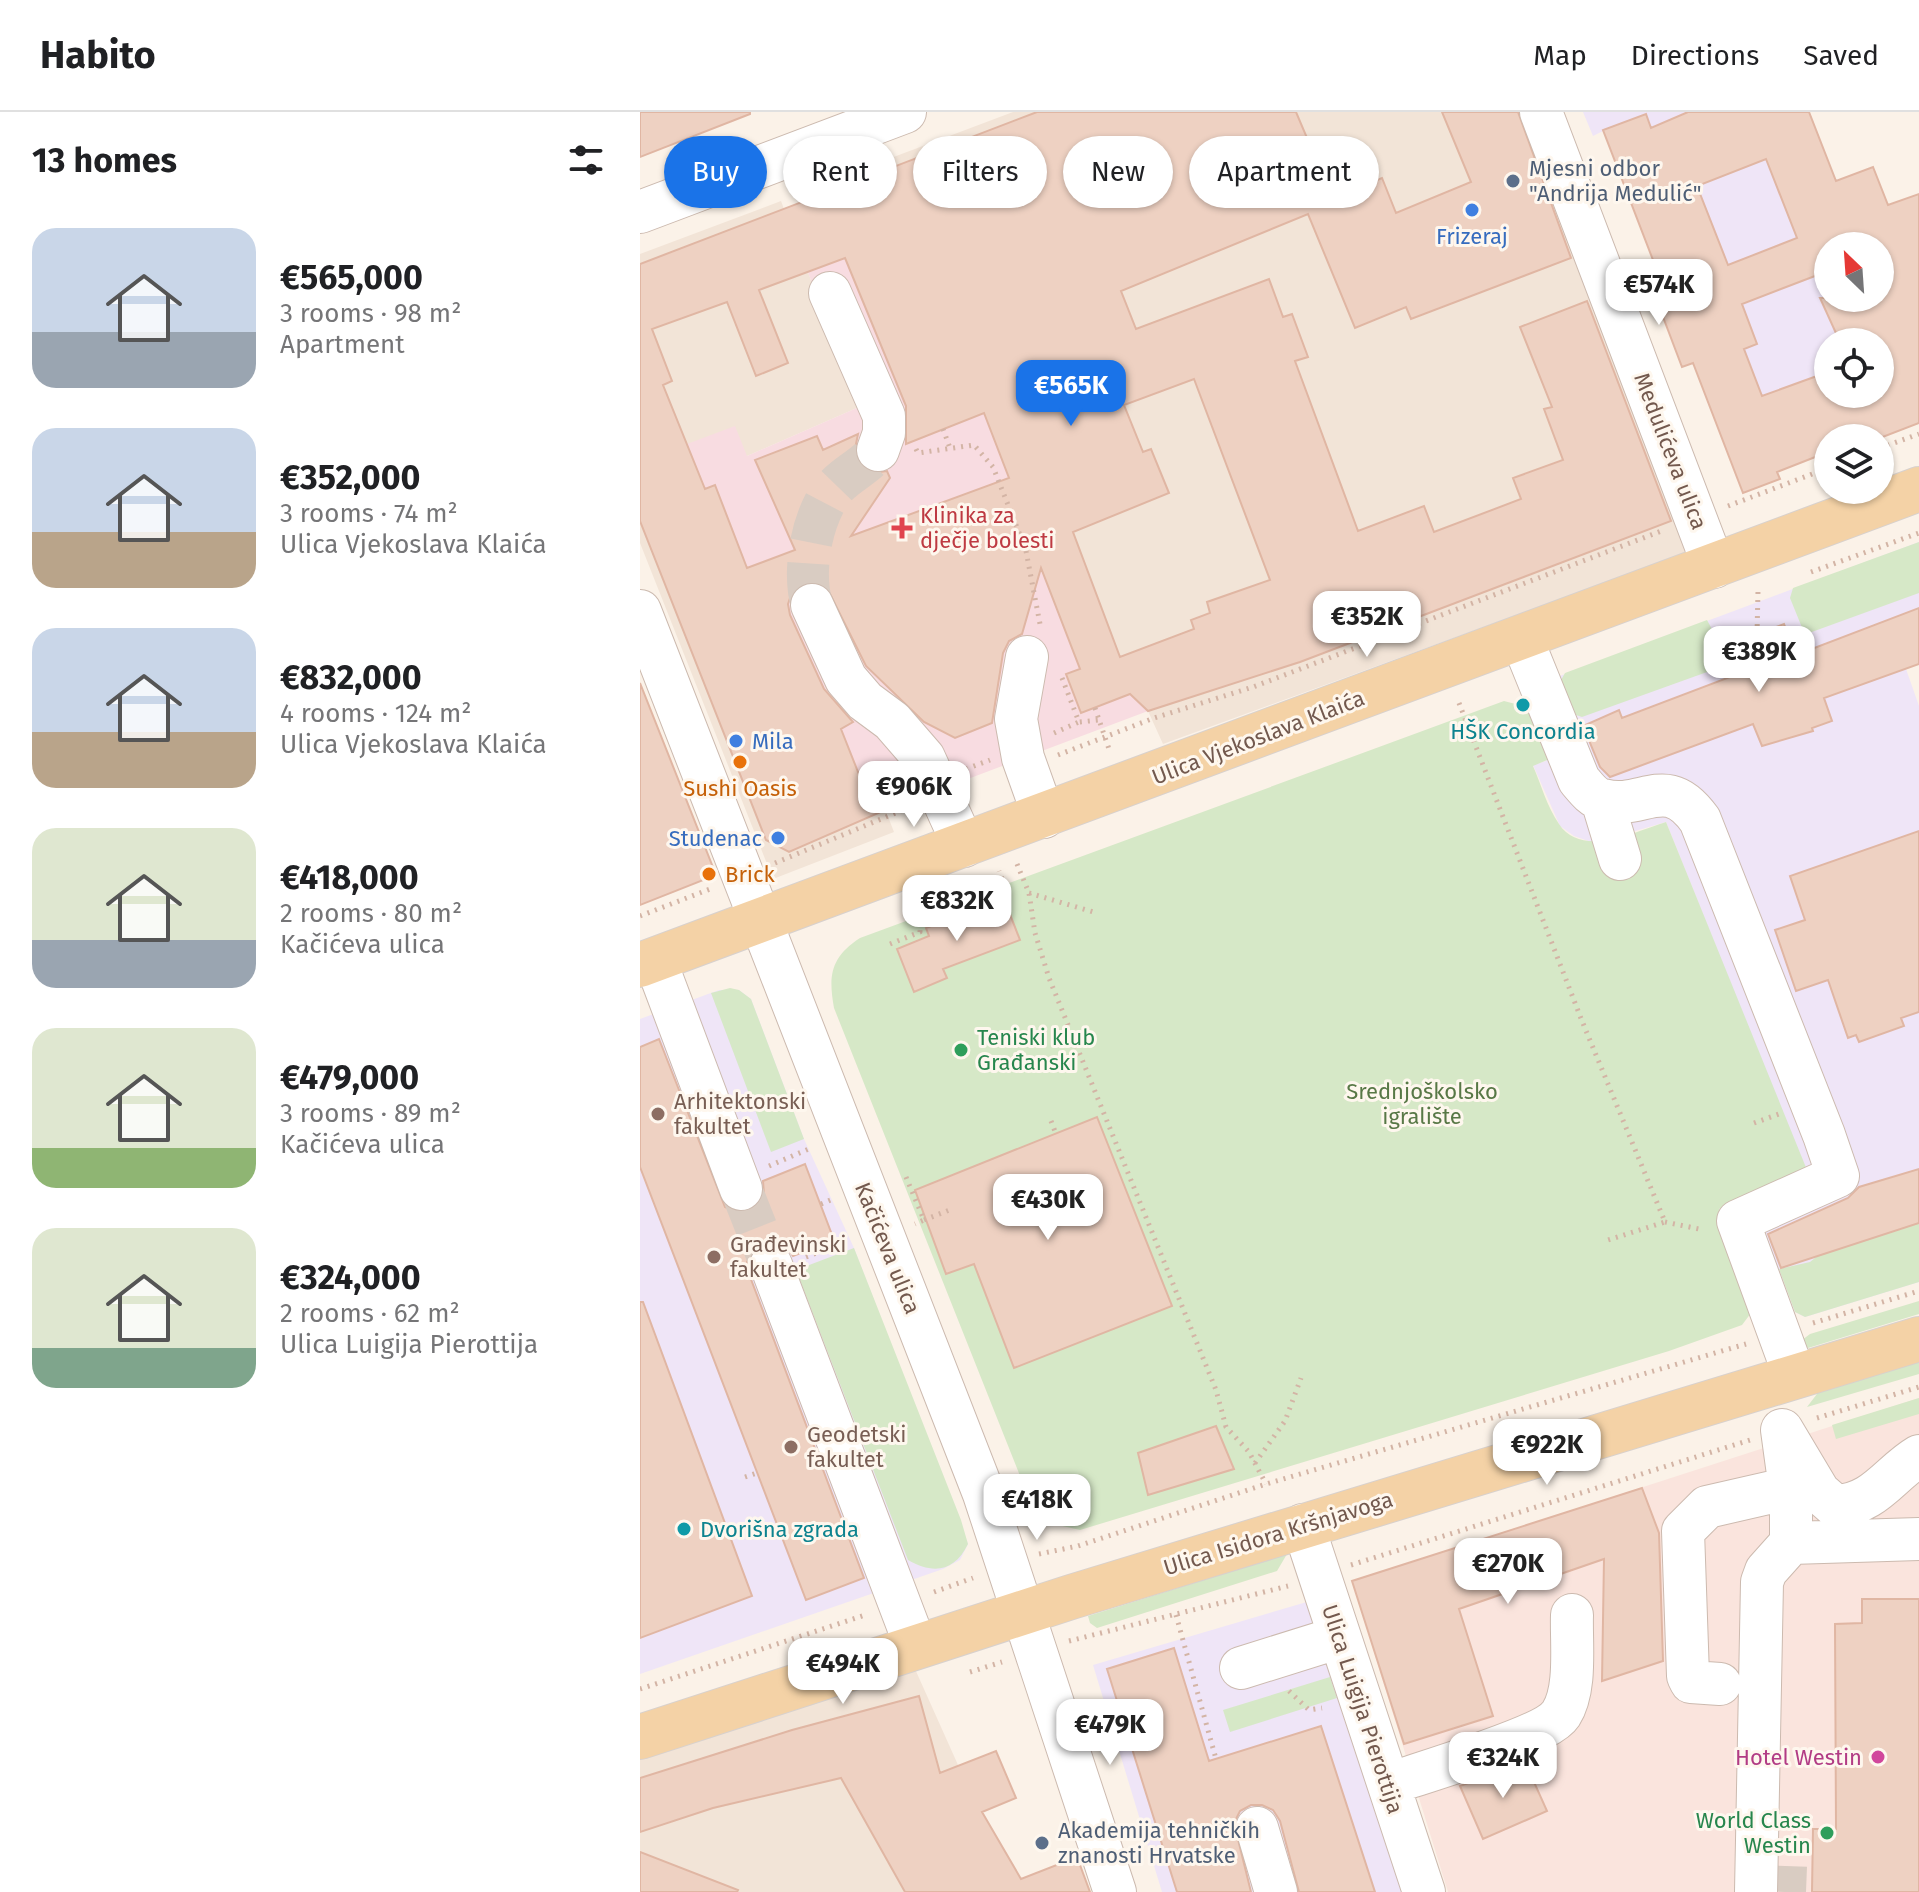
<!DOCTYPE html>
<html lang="en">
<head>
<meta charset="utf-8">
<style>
	:root { --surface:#fff; --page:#f2f2f2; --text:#202124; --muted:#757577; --line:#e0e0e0; --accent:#1a73e8 }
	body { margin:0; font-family:"Fira Sans",sans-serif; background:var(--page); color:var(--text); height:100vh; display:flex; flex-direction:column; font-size:30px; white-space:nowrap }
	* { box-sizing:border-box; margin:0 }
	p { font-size:26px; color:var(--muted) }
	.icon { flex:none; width:44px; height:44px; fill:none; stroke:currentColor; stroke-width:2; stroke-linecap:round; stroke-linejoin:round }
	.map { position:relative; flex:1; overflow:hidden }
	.drawer { display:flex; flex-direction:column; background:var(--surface); width:640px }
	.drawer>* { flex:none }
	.guide { position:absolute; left:24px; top:24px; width:760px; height:72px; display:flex; gap:16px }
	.needle { width:52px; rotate:335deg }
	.controls { position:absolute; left:1174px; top:120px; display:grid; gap:16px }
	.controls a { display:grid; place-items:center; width:80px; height:80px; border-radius:50%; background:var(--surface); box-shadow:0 2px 6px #0004; font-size:40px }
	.price { position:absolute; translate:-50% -68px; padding:0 18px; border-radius:16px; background:#fff; color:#222; font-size:26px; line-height:52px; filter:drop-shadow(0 2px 4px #0008) }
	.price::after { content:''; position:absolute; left:50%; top:48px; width:24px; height:18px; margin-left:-12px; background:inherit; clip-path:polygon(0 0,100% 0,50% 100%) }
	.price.selected { background:var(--accent); color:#fff }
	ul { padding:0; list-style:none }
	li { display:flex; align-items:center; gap:24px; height:200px; padding:0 32px }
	li span { display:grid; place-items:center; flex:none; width:224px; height:160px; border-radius:24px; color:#555 }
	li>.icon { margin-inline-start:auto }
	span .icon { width:96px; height:96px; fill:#fffc; stroke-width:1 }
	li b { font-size:34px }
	h2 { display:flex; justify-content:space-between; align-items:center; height:96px; padding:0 32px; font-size:34px }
	.pill { padding:0 28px; border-radius:36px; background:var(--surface); box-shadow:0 2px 6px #0004; font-size:28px; line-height:72px }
	.pill.selected { background:var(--accent); color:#fff }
	header { display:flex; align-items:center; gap:48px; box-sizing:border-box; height:112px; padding:0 40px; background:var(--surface); border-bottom:2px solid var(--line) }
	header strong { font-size:38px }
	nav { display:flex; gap:44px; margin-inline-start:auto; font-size:28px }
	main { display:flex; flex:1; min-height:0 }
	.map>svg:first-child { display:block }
	.residential { fill:#f2e4d7 }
	.commercial { fill:#fae4dd }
	.education { fill:#efe5f7; fill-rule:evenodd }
	.medical { fill:#f8dce1 }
	.green { fill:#d6e8c7 }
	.building { fill:#eed1c2; stroke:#e0b6a3; stroke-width:2; fill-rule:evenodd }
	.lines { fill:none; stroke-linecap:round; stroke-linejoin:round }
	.minor-tunnel { stroke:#d9ccc2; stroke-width:42; stroke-dasharray:42 21; stroke-linecap:butt }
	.minor-casing { stroke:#ccbaaf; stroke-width:44 }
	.major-casing { stroke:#d8d1cd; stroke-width:46 }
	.path { stroke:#d3b4a5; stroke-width:5; stroke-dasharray:2 6; stroke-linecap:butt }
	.minor { stroke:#fff; stroke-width:42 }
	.major { stroke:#f4d2a6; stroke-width:44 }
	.service-dot { fill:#5c6f8a; stroke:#fef7ee; stroke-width:3 }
	.shop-dot { fill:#3f7fe0; stroke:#fef7ee; stroke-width:3 }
	.health-dot { fill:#e0444e; stroke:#fef7ee; stroke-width:3 }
	.culture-dot { fill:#0f9aa8; stroke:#fef7ee; stroke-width:3 }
	.food-dot { fill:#e8710a; stroke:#fef7ee; stroke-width:3 }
	.leisure-dot { fill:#2e9e5b; stroke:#fef7ee; stroke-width:3 }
	.education-dot { fill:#8d6e63; stroke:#fef7ee; stroke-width:3 }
	.hotel-dot { fill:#d1479c; stroke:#fef7ee; stroke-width:3 }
	.labels { text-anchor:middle; stroke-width:6; stroke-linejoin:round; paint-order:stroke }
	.service-label { font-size:22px; fill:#4e5e75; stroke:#fef7ee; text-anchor:start }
	.shop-label { font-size:22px; fill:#366cbe; stroke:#fef7ee }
	.street-label { font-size:22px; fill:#73594e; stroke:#fef7ee }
	.health-label { font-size:22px; fill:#be3a42; stroke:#fef7ee; text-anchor:start }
	.culture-label { font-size:22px; fill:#0d838f; stroke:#fef7ee }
	.food-label { font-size:22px; fill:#c56008; stroke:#fef7ee }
	.leisure-label { font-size:22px; fill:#27864d; stroke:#fef7ee; text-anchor:start }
	.park-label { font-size:22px; fill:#587846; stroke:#fef7ee }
	.education-label { font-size:22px; fill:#785e54; stroke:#fef7ee; text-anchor:start }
	.hotel-label { font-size:22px; fill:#b23c85; stroke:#fef7ee; text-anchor:end }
</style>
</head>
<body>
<header>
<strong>Habito</strong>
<nav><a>Map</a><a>Directions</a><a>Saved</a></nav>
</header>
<main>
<section class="drawer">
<h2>13 homes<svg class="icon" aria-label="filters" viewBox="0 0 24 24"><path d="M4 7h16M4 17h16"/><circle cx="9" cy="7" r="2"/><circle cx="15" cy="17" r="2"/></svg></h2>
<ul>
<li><span style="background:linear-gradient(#c9d6e8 65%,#9aa5b1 0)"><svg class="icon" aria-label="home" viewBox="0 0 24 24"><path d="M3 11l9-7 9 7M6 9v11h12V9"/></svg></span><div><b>€565,000</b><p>3 rooms · 98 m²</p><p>Apartment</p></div></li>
<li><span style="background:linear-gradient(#c9d6e8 65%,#b9a48a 0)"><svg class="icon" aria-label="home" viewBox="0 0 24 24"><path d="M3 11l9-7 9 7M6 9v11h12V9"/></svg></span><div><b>€352,000</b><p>3 rooms · 74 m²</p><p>Ulica Vjekoslava Klaića</p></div></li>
<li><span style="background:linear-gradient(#c9d6e8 65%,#b9a48a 0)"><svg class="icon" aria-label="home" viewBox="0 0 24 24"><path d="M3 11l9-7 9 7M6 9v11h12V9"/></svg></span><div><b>€832,000</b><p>4 rooms · 124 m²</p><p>Ulica Vjekoslava Klaića</p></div></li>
<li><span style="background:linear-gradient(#dfe7d0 70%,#9aa5b1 0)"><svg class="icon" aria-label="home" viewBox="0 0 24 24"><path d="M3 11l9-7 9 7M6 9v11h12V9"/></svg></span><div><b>€418,000</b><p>2 rooms · 80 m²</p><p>Kačićeva ulica</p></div></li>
<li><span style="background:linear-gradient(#dfe7d0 75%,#8fb573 0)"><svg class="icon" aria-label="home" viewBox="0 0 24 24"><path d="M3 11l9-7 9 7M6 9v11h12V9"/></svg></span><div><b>€479,000</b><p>3 rooms · 89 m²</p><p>Kačićeva ulica</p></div></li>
<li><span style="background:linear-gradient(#dfe7d0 75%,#7fa58c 0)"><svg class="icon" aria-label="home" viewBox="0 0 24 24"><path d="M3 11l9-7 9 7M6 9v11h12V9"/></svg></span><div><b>€324,000</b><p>2 rooms · 62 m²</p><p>Ulica Luigija Pierottija</p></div></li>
</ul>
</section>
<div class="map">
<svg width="1279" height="1780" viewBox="0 0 1279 1780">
	<rect width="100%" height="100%" fill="#fbf2e8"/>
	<path class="residential" d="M 373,0 L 887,0 L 1060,436 L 523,632 L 508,599 L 490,582 L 476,544 L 237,62 L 235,52 Z
		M 141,89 L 219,295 L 107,344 L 75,373 L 175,626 L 221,665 L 231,661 L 254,720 L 133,767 L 0,431 L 0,142 Z
		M 275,1557 L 327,1673 L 222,1703 L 265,1780 L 0,1780 L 0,1643 Z"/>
	<path class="commercial" d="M 1279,1286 L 1279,1780 L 808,1780 L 712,1469 Z"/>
	<path class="education" d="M 943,0 L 1109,0 L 1191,70 L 1233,55 L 1248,93 L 1279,120 L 1279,311 L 1244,325 L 1242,320 L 1188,326 L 1188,340 L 1138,359 L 1140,367 L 1103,381 L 1053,252 L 1042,255 L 1003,152 L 1013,147 L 963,19 L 953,24 ZM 1188,134 L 1240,134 L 1240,186 L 1188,186 ZM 1188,230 L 1240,230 L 1240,282 L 1188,282 Z
		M 1279,430 L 1279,552 L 1266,557 L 1279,594 L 1279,719 L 1150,764 L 1165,808 L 1135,819 L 1156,879 L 1188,868 L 1208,926 L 1216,923 L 1219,930 L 1263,914 L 1261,906 L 1279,900 L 1279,1170 L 1165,1205 L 1155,1200 L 1139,1157 L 1121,1173 L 1083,1115 L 1079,1097 L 1166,1059 L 1026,710 L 954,731 L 934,724 L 920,714 L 893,653 L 906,649 L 893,574 Z
		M 79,878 L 99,878 L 111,887 L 164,1027 L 214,1136 L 328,1432 L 320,1448 L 303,1457 L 0,1562 L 0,907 Z
		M 677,1487 L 771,1780 L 522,1780 L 453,1553 Z"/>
	<path class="medical" d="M 144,97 L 383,286 L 479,543 L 476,544 L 490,582 L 508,599 L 243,699 L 231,661 L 220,665 L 175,627 L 75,374 L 65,377 L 47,332 L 95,314 L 107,344 L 219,295 Z"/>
	<path class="green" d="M 1279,430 L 1279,481 L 1169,521 L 1163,518 L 1150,486 L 1153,476 Z
		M 1067,508 L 1086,543 L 1087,550 L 1081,555 L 942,605 L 936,603 L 921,568 L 925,561 Z
		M 864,589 L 887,595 L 919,643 L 893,654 C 901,672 907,695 919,712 C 942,747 996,719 1026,710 L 1167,1058 L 1079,1097 L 1111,1201 L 1102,1213 L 1029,1239 L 440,1418 L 405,1410 L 390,1389 L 194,896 C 188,863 191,845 220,826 Z
		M 90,876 L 99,878 L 111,887 L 164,1027 L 131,1040 L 71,881 Z
		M 1279,1111 L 1279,1170 L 1165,1205 L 1155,1200 L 1139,1157 L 1170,1150 L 1181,1141 Z
		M 214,1136 L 321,1408 L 328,1432 C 315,1459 294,1463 268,1448 L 156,1158 Z
		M 1279,1189 L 1279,1202 L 1168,1236 L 1164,1234 L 1162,1228 L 1170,1222 Z
		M 1279,1247 L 1279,1262 L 1167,1295 L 1180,1278 Z
		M 1279,1286 L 1279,1302 L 1196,1327 L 1192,1313 Z
		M 647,1442 L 637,1459 L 457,1516 L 450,1511 L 448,1504 Z
		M 690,1565 L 697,1586 L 590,1620 L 583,1598 Z"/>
	<path class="building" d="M 0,0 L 110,0 L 110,2 L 0,45 Z
		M 397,0 L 656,0 L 681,59 L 694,54 L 705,81 L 742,66 L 756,101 L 831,70 L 802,0 L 878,0 L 931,146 L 771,207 L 766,195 L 715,216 L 668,102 L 481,179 L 496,217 L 629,167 L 643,205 L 652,202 L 668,245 L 655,249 L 718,419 L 784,394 L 794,420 L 881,387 L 873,366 L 923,348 L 904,297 L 912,295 L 880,215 L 947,189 L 1031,409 L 660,550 L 508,599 L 490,582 L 441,601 L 426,562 L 440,557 L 401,456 L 382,522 L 369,529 L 363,541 L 352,611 L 315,626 L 284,610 L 226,554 L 186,474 L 175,469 L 163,471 L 152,480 L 148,492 L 150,503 L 184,577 L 213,610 L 201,617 L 220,665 L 231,661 L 243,699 L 149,740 L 126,728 L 0,409 L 0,152 ZM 205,146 L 266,294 L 266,332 L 344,301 L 369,366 L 211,424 L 250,366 L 247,359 L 231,361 L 219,353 L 214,342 L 218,322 L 183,338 L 177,324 L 115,348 L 155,438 L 107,456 L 75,373 L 65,377 L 23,273 L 32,269 L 12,217 L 87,190 L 116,264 L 148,251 L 119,178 ZM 554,267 L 630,468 L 567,490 L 570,501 L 551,508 L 554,517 L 480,545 L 433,420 L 529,381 L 511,337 L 503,340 L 484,293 Z
		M 1048,0 L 1169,0 L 1196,69 L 1233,55 L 1248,93 L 1279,82 L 1279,311 L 1240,326 L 1188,326 L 1188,340 L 1137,360 L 1140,367 L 1103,381 L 1053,251 L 1042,255 L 1003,152 L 1013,148 L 963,18 L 1006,2 L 1011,16 ZM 1126,47 L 1157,126 L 1088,153 L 1057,74 ZM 1188,134 L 1240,134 L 1240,186 L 1180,186 L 1200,230 L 1240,230 L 1240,282 L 1188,282 L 1188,260 L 1122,284 L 1104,237 L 1117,232 L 1102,192 L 1188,159 Z
		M 1279,496 L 1279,552 L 1184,586 L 1192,609 L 1172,616 L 1173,619 L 1122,634 L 1113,612 L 970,665 L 960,655 L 943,614 L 979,598 L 982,606 L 1098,562 L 1096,556 L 1112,550 L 1104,527 L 1144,512 L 1153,536 L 1161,533 L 1164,540 Z
		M 0,571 L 76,763 L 0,793 Z
		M 1279,719 L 1279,900 L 1261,906 L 1264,914 L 1219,930 L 1216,923 L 1208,926 L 1188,868 L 1156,879 L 1135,818 L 1165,808 L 1150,764 Z
		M 364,787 L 380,828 L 303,857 L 307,866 L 274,880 L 257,837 L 289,824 L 286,816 Z
		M 19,927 L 85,1095 L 98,1101 L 110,1099 L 120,1092 L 124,1082 L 123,1069 L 165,1052 L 194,1128 L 153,1144 L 146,1134 L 134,1129 L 123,1130 L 113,1137 L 107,1150 L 109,1162 L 224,1466 L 166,1488 L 0,1055 L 0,935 Z
		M 457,1005 L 532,1194 L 374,1256 L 334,1152 L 306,1162 L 275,1078 Z
		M 1279,1057 L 1279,1111 L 1141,1156 L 1128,1122 L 1208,1086 L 1219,1075 Z
		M 0,1190 L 3,1190 L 112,1484 L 0,1526 Z
		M 576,1314 L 594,1357 L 508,1383 L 498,1341 Z
		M 1002,1376 L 1019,1421 L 1023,1549 L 962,1569 L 964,1447 L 819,1497 L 853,1604 L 764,1632 L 712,1469 Z
		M 1222,1487 L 1279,1487 L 1279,1780 L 1172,1780 L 1173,1717 L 1196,1717 L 1195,1512 L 1222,1511 Z
		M 534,1536 L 569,1649 L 681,1614 L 735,1780 L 659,1780 L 640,1709 L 633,1698 L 622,1693 L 611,1693 L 600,1699 L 594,1711 L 611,1780 L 537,1780 L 467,1557 Z
		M 279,1584 L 300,1661 L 356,1639 L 376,1686 L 342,1700 L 381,1767 L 437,1745 L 450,1780 L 265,1780 L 201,1666 L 73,1696 L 0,1720 L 0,1666 L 152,1618 Z
		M 885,1650 L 907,1699 L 843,1727 L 820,1674 Z
		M 0,1740 L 98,1778 L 97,1780 L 0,1780 Z"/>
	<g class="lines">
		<path class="minor-tunnel" d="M 172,493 C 162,460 171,408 192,379 C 205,362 226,355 238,338
			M 101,1077 L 131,1153
			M 1145,1780 L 1146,1754"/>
		<defs>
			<path id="minor" d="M 901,0 L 1074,455
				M 0,100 L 265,0
				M 190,181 L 244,304 L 244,321 L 238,338
				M 172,493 L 206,567 L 225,589 L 252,609 L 284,646 L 324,734
				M 0,499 L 344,1382 L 475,1780
				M 881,525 L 939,668 C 945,675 953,686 963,688 C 1003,699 1026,660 1060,708 L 1184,1023 L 1198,1064 L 1098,1109 L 1155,1265
				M 387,545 L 376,607 L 383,646 L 404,705
				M 962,688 L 980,747
				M 15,848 L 101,1077
				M 131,1153 L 276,1535
				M 663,1413 L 784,1780
				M 1151,1431 L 1279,1427
				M 601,1556 L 700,1525
				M 1080,1572 L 1051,1570 L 1048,1564 L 1043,1419 L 1067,1395 L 1150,1376
				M 749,1672 C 780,1661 906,1625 921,1602 C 937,1577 931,1532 932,1503
				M 617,1716 L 636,1780
				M 1116,1780 L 1122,1470 L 1126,1459 L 1151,1431 L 1151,1384 L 1142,1318 L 1179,1380 L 1195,1394 C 1235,1393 1250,1361 1279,1344"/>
			<path id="major" d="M 0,853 L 1279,377
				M 0,1625 L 431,1485 L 1279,1227"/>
		</defs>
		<use href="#minor" class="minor-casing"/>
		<use href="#major" class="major-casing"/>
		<path class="path" d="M 303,317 L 310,336
			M 1240,336 L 1279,322
			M 276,337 L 278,341 L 334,333 L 353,355 L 380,423
			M 1088,394 L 1188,356
			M 386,439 L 400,512
			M 1171,460 L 1279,421
			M 1117,522 L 1118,479
			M 422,566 L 439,610 L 459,608
			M 819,591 L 942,909 L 1025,1110 L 968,1128
			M 455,596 L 470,640
			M 414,621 L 439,610
			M 418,643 L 514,606 L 613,575 L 1024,418
			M 326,657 L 350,648
			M 135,751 L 270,695
			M 377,752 L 389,781 L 395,821 L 409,866 L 576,1278 L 586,1315 L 609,1340 L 626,1372
			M 389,781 L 457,801
			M 0,804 L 70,777
			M 250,832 L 280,820 L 280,810 L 360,783 L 364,772 L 359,759
			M 411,1009 L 416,1022
			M 1114,1011 L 1139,1002
			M 129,1054 L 171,1036
			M 266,1065 L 284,1108 L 275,1112
			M 181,1092 L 193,1087
			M 284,1108 L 312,1097
			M 1025,1110 L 1064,1118
			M 166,1145 L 209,1129
			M 1173,1211 L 1279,1179
			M 1177,1306 L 1279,1275
			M 615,1351 L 645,1309 L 661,1266
			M 105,1365 L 117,1361
			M 399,1442 L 438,1434 L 626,1372 L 1106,1232
			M 711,1453 L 1110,1328
			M 294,1480 L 333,1466
			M 536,1503 L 576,1647
			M 429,1529 L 648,1474
			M 330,1560 L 362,1550
			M 0,1577 L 228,1502
			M 649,1579 L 669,1598 L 682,1596"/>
		<use href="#minor" class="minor"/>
		<use href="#major" class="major"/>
	</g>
	<g class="service-dot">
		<circle cx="873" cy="69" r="8"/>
		<circle cx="402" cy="1731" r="8"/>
	</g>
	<g class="shop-dot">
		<circle cx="832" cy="98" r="8"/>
		<circle cx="96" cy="629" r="8"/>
		<circle cx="138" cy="726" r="8"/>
	</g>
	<path class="health-dot" d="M258 404h8v8h8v8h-8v8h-8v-8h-8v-8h8z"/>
	<g class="culture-dot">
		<circle cx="883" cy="593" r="8"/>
		<circle cx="44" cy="1417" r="8"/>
	</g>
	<g class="food-dot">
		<circle cx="100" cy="650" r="8"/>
		<circle cx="69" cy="762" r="8"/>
	</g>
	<g class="leisure-dot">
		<circle cx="321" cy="938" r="8"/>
		<circle cx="1187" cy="1721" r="8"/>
	</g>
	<g class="education-dot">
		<circle cx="18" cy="1002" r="8"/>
		<circle cx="74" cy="1145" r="8"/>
		<circle cx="151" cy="1335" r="8"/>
	</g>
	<circle class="hotel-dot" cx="1238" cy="1645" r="8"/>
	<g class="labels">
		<g class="service-label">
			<text x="889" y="64">Mjesni odbor<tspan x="889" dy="25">"Andrija Medulić"</tspan></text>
			<text x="418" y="1726">Akademija tehničkih<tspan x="418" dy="25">znanosti Hrvatske</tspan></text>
		</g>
		<g class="shop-label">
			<text x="832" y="132">Frizeraj</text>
			<text x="112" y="637" text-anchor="start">Mila</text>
			<text x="122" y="734" text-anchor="end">Studenac</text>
		</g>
		<g class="street-label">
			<text transform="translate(1031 339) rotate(69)" y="8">Medulićeva ulica</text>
			<text transform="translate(618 625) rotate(-21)" y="8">Ulica Vjekoslava Klaića</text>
			<text transform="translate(248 1136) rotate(68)" y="8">Kačićeva ulica</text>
			<text transform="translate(638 1421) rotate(-17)" y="8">Ulica Isidora Kršnjavoga</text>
			<text transform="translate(723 1597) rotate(72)" y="8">Ulica Luigija Pierottija</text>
		</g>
		<g class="health-label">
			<text x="280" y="411">Klinika za<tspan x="280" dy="25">dječje bolesti</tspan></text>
		</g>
		<g class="culture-label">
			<text x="883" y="627">HŠK Concordia</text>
			<text x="60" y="1425" text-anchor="start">Dvorišna zgrada</text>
		</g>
		<g class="food-label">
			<text x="100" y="684">Sushi Oasis</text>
			<text x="85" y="770" text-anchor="start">Brick</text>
		</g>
		<g class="leisure-label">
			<text x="337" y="933">Teniski klub<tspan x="337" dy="25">Građanski</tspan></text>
			<text x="1171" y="1716" text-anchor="end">World Class<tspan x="1171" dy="25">Westin</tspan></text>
		</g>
		<g class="park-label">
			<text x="782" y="987">Srednjoškolsko<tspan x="782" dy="25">igralište</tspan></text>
		</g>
		<g class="education-label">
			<text x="34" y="997">Arhitektonski<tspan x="34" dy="25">fakultet</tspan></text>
			<text x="90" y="1140">Građevinski<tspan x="90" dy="25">fakultet</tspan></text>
			<text x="167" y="1330">Geodetski<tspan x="167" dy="25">fakultet</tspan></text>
		</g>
		<g class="hotel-label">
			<text x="1222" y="1653">Hotel Westin</text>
		</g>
	</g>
</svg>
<div class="controls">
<a><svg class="needle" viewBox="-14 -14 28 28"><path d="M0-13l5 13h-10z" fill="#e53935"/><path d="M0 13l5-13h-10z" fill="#757577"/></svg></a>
<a><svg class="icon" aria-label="locate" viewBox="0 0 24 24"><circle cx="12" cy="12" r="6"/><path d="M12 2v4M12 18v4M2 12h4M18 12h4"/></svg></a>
<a><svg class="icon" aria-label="layers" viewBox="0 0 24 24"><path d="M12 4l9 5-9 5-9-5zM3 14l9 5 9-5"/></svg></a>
</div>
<b class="price" style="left:1019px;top:215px">€574K</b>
<b class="price selected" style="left:431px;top:316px">€565K</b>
<b class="price" style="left:727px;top:547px">€352K</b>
<b class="price" style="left:1119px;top:582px">€389K</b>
<b class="price" style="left:274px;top:717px">€906K</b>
<b class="price" style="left:317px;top:831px">€832K</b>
<b class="price" style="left:408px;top:1130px">€430K</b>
<b class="price" style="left:907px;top:1375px">€922K</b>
<b class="price" style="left:397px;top:1430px">€418K</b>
<b class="price" style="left:868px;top:1494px">€270K</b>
<b class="price" style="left:203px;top:1594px">€494K</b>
<b class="price" style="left:470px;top:1655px">€479K</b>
<b class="price" style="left:863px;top:1688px">€324K</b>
<div class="guide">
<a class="pill selected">Buy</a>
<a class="pill">Rent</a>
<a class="pill">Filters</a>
<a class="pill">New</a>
<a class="pill">Apartment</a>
</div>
</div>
</main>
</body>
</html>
